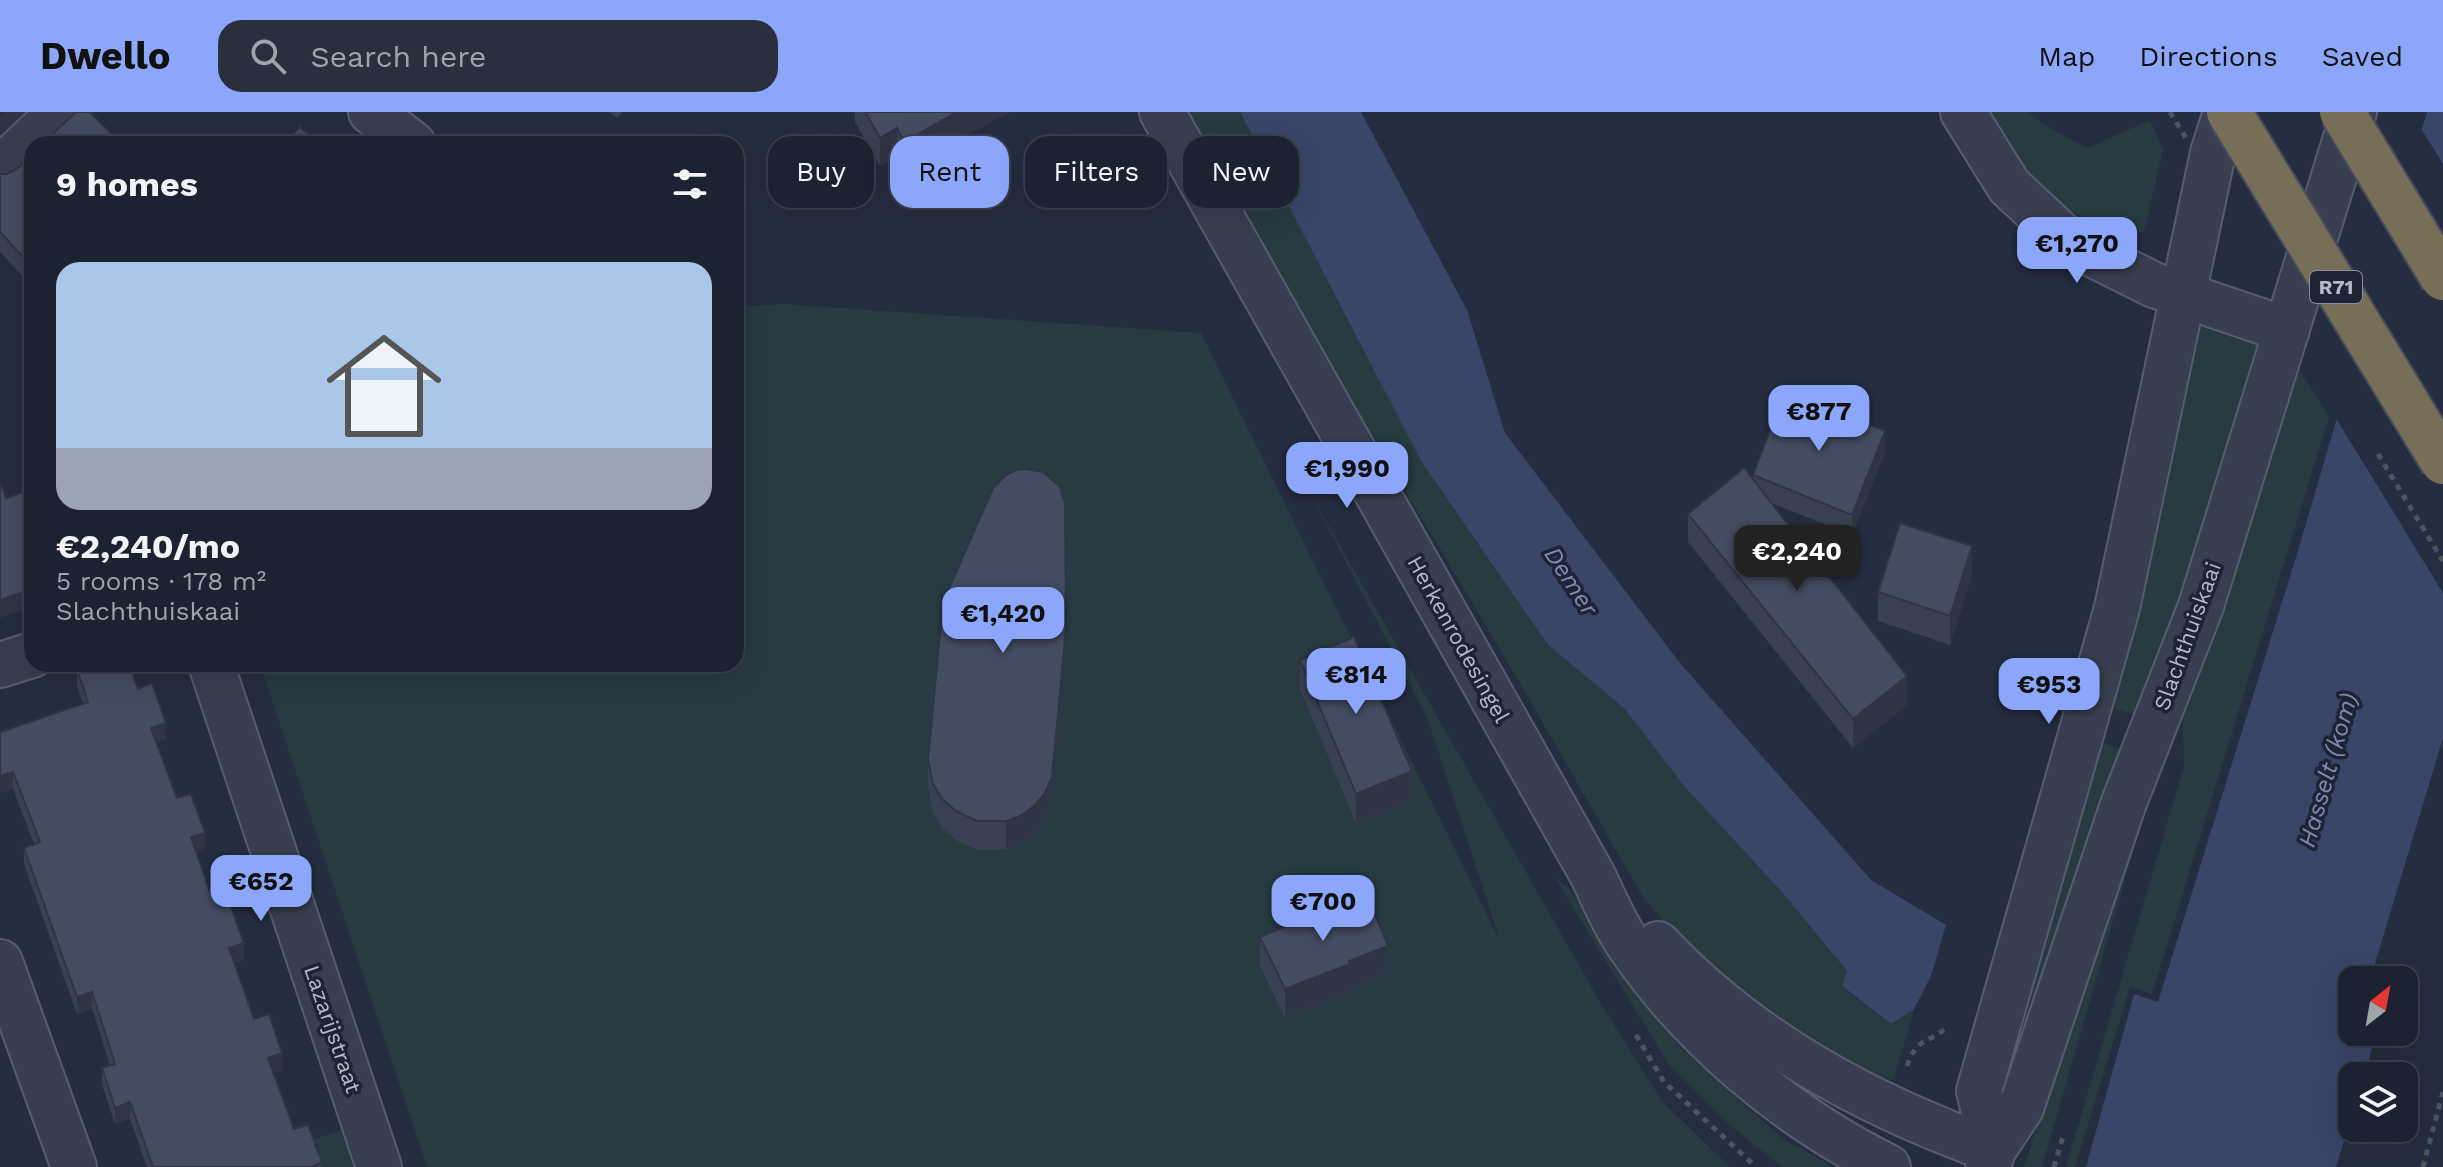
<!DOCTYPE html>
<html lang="en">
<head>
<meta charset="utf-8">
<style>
	:root { --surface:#1c2230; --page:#292f3c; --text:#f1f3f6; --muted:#a0a4ab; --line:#3a3f4c; --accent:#8ca7f9 }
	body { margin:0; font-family:"Work Sans",sans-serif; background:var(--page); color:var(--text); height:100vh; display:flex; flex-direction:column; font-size:30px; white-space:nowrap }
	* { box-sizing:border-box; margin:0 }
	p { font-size:26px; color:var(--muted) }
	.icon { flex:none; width:44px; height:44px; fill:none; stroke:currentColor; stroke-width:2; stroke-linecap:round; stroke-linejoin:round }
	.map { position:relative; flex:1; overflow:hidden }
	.details { position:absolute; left:24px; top:24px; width:720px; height:536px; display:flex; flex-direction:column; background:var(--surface); border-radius:24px; box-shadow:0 8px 32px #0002,0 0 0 2px var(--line) }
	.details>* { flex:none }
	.banner { position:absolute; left:768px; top:24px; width:760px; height:72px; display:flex; gap:16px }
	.needle { width:52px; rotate:31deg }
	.controls { position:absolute; left:2338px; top:854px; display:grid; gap:16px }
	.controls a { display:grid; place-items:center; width:80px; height:80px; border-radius:16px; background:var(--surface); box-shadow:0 8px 32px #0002,0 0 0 2px var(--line); font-size:40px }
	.price { position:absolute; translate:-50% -68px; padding:0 18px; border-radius:16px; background:var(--accent); color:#111; font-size:26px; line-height:52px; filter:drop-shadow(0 2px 4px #0008) }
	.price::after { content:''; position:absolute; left:50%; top:48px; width:24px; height:18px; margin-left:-12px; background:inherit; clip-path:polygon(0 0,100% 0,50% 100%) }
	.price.active { background:#222; color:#fff }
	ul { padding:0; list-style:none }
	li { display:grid; align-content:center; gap:16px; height:424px; padding:0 32px }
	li+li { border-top:2px solid var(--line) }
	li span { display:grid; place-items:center; height:248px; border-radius:24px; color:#555 }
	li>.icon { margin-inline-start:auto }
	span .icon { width:144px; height:144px; fill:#fffc; stroke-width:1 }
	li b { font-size:34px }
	h2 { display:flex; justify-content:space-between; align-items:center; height:96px; padding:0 32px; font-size:34px }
	.chip { padding:0 28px; border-radius:24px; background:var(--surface); box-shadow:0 8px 32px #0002,0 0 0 2px var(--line); font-size:28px; line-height:72px }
	.chip.active { background:var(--accent); color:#111 }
	header { display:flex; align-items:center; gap:48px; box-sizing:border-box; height:112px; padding:0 40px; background:var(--accent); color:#111 }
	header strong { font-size:38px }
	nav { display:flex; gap:44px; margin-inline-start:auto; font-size:28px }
	.search { width:560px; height:72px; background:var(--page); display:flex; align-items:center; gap:20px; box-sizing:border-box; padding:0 28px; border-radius:24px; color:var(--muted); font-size:30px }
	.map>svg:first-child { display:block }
	.green { fill:#273b41 }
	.water { fill:#394668 }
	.pier { fill:#252d40 }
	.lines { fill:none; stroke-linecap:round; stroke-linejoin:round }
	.minor-casing { stroke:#575d6e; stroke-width:48 }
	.path { stroke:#45585e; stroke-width:5; stroke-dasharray:6 6; stroke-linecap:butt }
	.minor { stroke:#393f50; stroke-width:44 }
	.highway-bridge-casing { stroke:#444a5b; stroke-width:48; stroke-linecap:butt }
	.path-bridge { stroke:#45585e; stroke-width:5; stroke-dasharray:6 6; stroke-linecap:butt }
	.highway-bridge { stroke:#766e56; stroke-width:44 }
	.wall { fill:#3a4154 }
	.shaded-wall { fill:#303545 }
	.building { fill:#444c62; stroke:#303545; stroke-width:2 }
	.labels { text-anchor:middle; stroke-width:7; stroke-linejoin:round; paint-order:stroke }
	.shield { fill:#1e2435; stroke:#888e9e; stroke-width:2 }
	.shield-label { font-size:20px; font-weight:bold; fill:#b6bbcb }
	.street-label { font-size:22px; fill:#b6bbcb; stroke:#1e2435 }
	.water-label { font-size:24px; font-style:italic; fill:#7d8db2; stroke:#1e2435 }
</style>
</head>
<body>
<header>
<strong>Dwello</strong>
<div class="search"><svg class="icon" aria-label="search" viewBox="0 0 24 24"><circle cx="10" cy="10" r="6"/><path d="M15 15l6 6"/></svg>Search here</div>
<nav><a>Map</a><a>Directions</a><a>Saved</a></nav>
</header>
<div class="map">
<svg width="2443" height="1055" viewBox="0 0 2443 1055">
	<rect width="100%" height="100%" fill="#252d40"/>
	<path class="green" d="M 1190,0 L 1240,0 L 1421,349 L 1548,533 L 1624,596 L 1684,674 L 1781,779 L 1847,859 L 1842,875 L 1891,912 L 1914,897 L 1894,968 L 1851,958 L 1774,911 L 1686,837 L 1641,782 L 1510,554 L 1341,271 Z
		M 1984,0 L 2029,0 L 2044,13 L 2087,36 L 2150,8 L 2163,38 L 2144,120 L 2112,122 L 2049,87 Z
		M 783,192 L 1201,221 L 1500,829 L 1427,605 L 1305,372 L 1600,890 L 1662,989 L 1730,1055 L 427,1055 L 263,561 L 263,552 L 736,552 L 736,195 Z
		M 2198,211 L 2269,229 L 2183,491 L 2135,603 L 2107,594 Z
		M 2297,254 L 2329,305 L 2152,882 L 2130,875 L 2075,1055 L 2066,1055 L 2184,654 L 2182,574 Z
		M 2099,629 L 2122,638 L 2007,992 L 1995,974 Z
		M 2149,656 L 2146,695 L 2042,1055 L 2024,1055 Z
		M 1554,764 L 1569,777 L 1678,934 L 1783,1027 L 1834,1055 L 1782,1055 L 1731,1014 L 1669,953 Z
		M 347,1016 L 360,1055 L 317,1055 L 308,1029 Z"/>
	<path class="water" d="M 1240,0 L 1361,0 L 1467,198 L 1505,321 L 1680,551 L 1871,768 L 1946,813 L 1931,864 L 1914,897 L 1891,912 L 1842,874 L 1847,859 L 1781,779 L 1684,674 L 1624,596 L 1548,533 L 1421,349 Z
		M 2427,0 L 2443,0 L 2443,626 L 2370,868 L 2352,868 L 2352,920 L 2354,920 L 2353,927 L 2372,937 L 2364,964 L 2352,964 L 2352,1003 L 2336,1055 L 2086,1055 L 2134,882 L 2158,890 L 2297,442 Z"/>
	<path class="pier" d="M 2419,13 L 2443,52 L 2443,481 L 2334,303 Z"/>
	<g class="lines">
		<defs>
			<path id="minor" d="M 371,0 L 413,32
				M 1162,0 L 1592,762 C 1604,786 1614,812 1629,833 C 1693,927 1787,1005 1888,1055
				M 1963,0 L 2009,74 L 2070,131 L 2154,173 L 2287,218
				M 0,57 L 60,0
				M 211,552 L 379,1055
				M 0,553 L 32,543
				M 1658,832 C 1750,930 1867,993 1993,1038
				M 0,850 L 74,1055
				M 1993,1038 L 1979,979 L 2117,496 L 2213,41 L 2226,0
				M 1988,1055 L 1993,1038 L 2021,996 L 2123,693 L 2201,494 L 2354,0"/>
		</defs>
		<use href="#minor" class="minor-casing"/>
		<path class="path" d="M 1636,923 L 1664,970 L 1756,1055
			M 1907,954 C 1918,924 1926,933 1946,916
			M 2054,1055 L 2064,1021
			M 2423,1055 L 2443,980"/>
		<use href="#minor" class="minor"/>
		<defs>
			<path id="highway-bridge" d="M 2229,0 L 2443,350
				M 2342,0 L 2443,166"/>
		</defs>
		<use href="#highway-bridge" class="highway-bridge-casing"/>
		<path class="path-bridge" d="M 2170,0 L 2186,26
			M 2378,342 L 2443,449"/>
		<use href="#highway-bridge" class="highway-bridge"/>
	</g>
	<path class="wall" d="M 608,0 L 622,0 L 618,6 Z
		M 855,0 L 1009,0 L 904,59 L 897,45 L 880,54 L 855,10 Z
		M 32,42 L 32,174 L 0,140 L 0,62 L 7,62 L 17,57 Z
		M 1885,340 L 1852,423 L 1771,391 L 1907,593 L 1853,636 L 1688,430 L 1688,402 L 1753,368 L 1753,363 Z
		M 1972,463 L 1950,533 L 1878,509 L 1878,480 Z
		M 1066,545 L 1052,694 L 1045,709 L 1034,723 L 1020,732 L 1006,737 L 977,738 L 956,728 L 942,716 L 933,701 L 928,676 L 928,648 Z
		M 1300,548 L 1412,688 L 1356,711 L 1300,577 Z
		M 77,557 L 138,577 L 166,627 L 156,631 L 177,686 L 205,738 L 196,740 L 210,780 L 244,848 L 234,851 L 254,907 L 282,958 L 273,961 L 294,1017 L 322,1055 L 147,1055 L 130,1007 L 115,1012 L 102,973 L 102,956 L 110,953 L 92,896 L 77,902 L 24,752 L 24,736 L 34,732 L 13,677 L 0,620 L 83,591 L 77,574 Z
		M 1260,825 L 1388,862 L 1350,877 L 1350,881 L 1285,906 L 1260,854 Z"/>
	<path class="shaded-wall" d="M 5,0 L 26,0 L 0,23 L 0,4 Z
		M 957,0 L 1009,0 L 904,59 L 904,30 Z
		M 897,16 L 897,45 L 880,54 L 880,26 Z
		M 1885,319 L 1885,340 L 1852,423 L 1852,403 Z
		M 1972,434 L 1972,463 L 1950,533 L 1950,504 Z
		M 32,477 L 32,495 L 0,506 L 0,488 Z
		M 1066,516 L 1066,545 L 1052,694 L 1045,709 L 1034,723 L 1020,732 L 1006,737 L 1006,709 Z
		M 1907,564 L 1907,593 L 1853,636 L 1853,607 Z
		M 166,611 L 166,627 L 151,632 L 151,616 Z
		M 1412,659 L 1412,688 L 1356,711 L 1356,682 Z
		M 13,660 L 13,677 L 0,681 L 0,664 Z
		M 205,721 L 205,738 L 191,742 L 191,725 Z
		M 244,831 L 244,848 L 229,853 L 229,836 Z
		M 1388,834 L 1388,862 L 1350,877 L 1350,881 L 1285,906 L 1285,877 Z
		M 92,880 L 92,896 L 77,902 L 77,885 Z
		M 282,941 L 282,958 L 268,963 L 268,946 Z
		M 130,990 L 130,1007 L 115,1012 L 115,996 Z"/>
	<path class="building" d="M 76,0 L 90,0 L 121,32 L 42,32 Z
		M 865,0 L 957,0 L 904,30 L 897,16 L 880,26 Z
		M 300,15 L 318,32 L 283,32 Z
		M 32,42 L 32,155 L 0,120 L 0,62 L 7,62 L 17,57 Z
		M 1785,279 L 1885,319 L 1852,403 L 1753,363 Z
		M 1744,356 L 1907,564 L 1853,607 L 1688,402 Z
		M 1026,357 L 1043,360 L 1060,375 L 1065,392 L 1066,516 L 1052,665 L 1045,681 L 1034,694 L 1020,704 L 1006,709 L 977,709 L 956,699 L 942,687 L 933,672 L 928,648 L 943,490 L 993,376 L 1006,363 L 1016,358 Z
		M 0,370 L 6,386 L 32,377 L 32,477 L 0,488 Z
		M 1900,411 L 1972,434 L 1950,504 L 1878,480 Z
		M 1354,525 L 1412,659 L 1356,682 L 1300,548 Z
		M 92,552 L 129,552 L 138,577 L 152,571 L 166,611 L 151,616 L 177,686 L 191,682 L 205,721 L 191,725 L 210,780 L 230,792 L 244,831 L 229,836 L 254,907 L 269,902 L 282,941 L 268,946 L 294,1017 L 308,1013 L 322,1051 L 311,1055 L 153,1055 L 130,990 L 115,996 L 102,956 L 115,952 L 92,880 L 77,885 L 24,736 L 40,730 L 13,660 L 0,664 L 0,620 L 88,590 L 77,557 Z
		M 1348,788 L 1374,800 L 1388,834 L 1349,849 L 1350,852 L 1285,877 L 1260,825 Z"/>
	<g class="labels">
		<rect class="shield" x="2310" y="159" width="52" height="32" rx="6"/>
		<g class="shield-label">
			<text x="2336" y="182">R71</text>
		</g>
		<g class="street-label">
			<text transform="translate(2187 524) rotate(-70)" y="8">Slachthuiskaai</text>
			<text transform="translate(1459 527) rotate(61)" y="8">Herkenrodesingel</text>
			<text transform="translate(333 917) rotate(71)" y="8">Lazarijstraat</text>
		</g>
		<g class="water-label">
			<text transform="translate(1571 469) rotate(57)" y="8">Demer</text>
			<text transform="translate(2328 658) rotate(-74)" y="8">Hasselt (kom)</text>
		</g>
	</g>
</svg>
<div class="controls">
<a><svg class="needle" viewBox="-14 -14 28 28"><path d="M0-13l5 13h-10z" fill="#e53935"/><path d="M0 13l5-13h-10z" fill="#a0a4ab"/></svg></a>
<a><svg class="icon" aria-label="layers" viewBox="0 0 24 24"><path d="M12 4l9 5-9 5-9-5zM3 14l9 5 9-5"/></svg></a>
</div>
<b class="price" style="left:2077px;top:173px">€1,270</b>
<b class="price" style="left:1819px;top:341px">€877</b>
<b class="price" style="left:1347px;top:398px">€1,990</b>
<b class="price active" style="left:1797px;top:481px">€2,240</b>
<b class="price" style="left:1003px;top:543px">€1,420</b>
<b class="price" style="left:1356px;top:604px">€814</b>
<b class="price" style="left:2049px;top:614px">€953</b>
<b class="price" style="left:261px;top:811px">€652</b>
<b class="price" style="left:1323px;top:831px">€700</b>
<div class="banner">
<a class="chip">Buy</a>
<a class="chip active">Rent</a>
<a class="chip">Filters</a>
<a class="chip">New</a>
</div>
<section class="details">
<h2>9 homes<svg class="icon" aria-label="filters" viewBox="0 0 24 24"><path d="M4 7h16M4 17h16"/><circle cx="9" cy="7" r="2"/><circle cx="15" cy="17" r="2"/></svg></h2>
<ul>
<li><span style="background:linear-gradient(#a9c7e8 75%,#9aa5b1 0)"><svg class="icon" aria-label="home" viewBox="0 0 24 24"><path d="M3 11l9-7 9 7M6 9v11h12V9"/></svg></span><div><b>€2,240/mo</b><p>5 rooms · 178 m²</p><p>Slachthuiskaai</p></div></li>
</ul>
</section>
</div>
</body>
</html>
